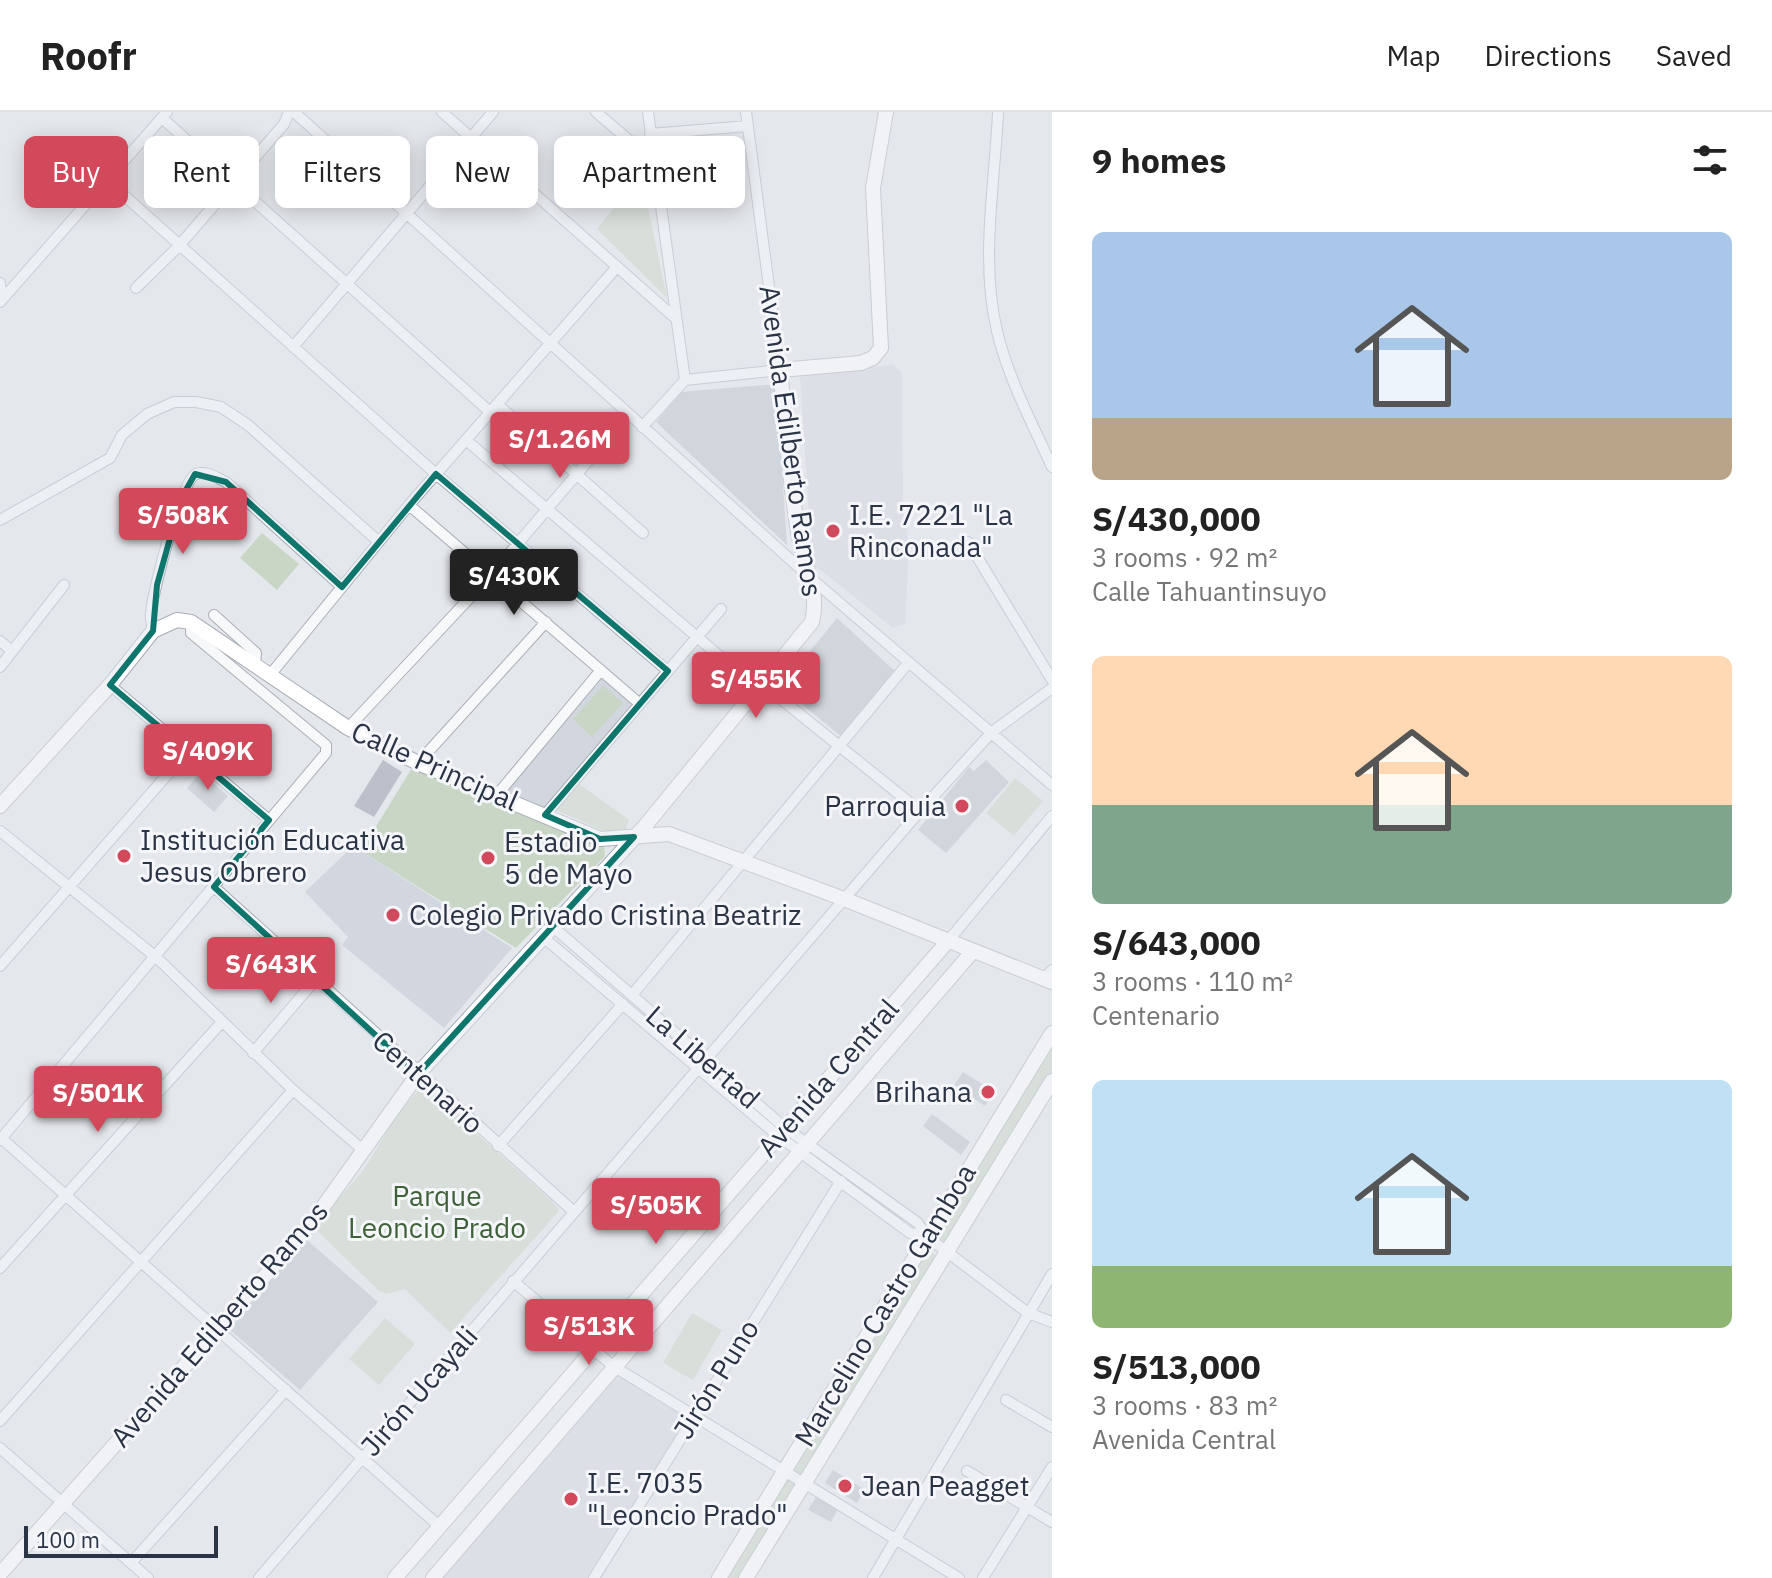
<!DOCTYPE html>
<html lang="en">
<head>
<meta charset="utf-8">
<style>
	:root { --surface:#fff; --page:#f2f2f2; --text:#222; --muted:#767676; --line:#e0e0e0; --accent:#d1495b }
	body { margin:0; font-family:"IBM Plex Sans",sans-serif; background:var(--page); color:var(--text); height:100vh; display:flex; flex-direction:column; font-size:30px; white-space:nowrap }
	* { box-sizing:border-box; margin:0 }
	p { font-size:26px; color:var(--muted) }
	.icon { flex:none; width:44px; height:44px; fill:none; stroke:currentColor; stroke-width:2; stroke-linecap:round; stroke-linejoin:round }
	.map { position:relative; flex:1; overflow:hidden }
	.drawer { display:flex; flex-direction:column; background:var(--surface); width:720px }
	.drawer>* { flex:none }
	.banner { position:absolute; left:24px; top:24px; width:760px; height:72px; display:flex; gap:16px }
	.scale { position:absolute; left:24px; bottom:20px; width:194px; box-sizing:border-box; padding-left:8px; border:4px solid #2b3445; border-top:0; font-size:22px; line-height:28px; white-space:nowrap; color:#2b3445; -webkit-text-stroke:6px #f4f6f9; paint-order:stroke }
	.price { position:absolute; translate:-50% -68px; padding:0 18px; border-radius:8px; background:var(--accent); color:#fff; font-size:26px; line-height:52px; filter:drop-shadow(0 2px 4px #0008) }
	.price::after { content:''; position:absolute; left:50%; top:48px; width:24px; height:18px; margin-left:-12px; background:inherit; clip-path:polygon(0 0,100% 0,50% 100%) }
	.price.on { background:#222; color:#fff }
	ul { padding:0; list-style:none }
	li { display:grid; align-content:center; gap:16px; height:424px; padding:0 40px }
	li span { display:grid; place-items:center; height:248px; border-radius:12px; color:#555 }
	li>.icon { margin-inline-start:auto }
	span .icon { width:144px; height:144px; fill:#fffc; stroke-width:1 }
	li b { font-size:34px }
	h2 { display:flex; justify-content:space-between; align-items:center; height:96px; padding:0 40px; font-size:34px }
	.tag { padding:0 28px; border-radius:12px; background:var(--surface); box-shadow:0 4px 20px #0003; font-size:28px; line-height:72px }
	.tag.on { background:var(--accent); color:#fff }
	header { display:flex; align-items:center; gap:48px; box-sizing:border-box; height:112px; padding:0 40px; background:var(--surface); border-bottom:2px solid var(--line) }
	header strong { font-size:38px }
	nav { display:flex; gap:44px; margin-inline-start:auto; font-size:28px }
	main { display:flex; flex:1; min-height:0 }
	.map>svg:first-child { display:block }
	.built { fill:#d2d6de }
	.green { fill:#c9d6c5 }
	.building { fill:#bbc0ca }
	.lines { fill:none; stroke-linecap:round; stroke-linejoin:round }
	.street-casing { stroke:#a9aeb7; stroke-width:12 }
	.secondary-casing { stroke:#a9aeb7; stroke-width:16 }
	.street { stroke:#f7f8fa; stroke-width:10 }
	.secondary { stroke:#fff; stroke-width:14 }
	.marked { fill:none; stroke:#0f766e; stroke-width:6; stroke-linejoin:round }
	.poi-dot { fill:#d1495b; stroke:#f4f6f9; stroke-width:3 }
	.labels { text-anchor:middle; stroke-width:6; stroke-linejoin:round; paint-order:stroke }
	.street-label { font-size:28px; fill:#2b3445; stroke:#f4f6f9 }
	.poi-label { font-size:28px; fill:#2b3445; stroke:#f4f6f9; text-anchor:start }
	.park-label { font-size:28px; fill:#3f6138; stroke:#f4f6f9 }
</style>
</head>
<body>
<header>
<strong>Roofr</strong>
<nav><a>Map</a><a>Directions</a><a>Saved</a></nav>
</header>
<main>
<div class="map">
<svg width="1052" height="1466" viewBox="0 0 1052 1466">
	<rect width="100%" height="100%" fill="#e4e7ec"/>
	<path class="built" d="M 893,253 L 902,261 L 903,393 L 909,433 L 905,512 L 893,516 L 812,451 L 800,263 Z
		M 603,565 L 635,591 L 545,696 L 506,679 Z
		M 353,734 L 512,836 L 444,916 L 342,833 L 348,825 L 305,780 Z
		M 615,1256 L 691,1307 L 594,1466 L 430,1466 Z"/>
	<path class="green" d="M 641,62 L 667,186 L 597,117 Z
		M 262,421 L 299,452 L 277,478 L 240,446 Z
		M 603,574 L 623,591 L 592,625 L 573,607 Z
		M 412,656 L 599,731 L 604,734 L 605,744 L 516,836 L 361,739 Z
		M 1015,666 L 1043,689 L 1014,724 L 986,701 Z
		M 578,671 L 629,708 L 625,719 L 615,724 L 556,698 Z
		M 1052,930 L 1052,961 L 944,1132 L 935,1126 Z
		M 423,973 L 555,1092 L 559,1099 L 450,1221 L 405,1177 L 386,1182 L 379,1179 L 314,1116 L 365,1056 L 397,1003 Z
		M 927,1138 L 935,1143 L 937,1149 L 804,1366 L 791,1361 Z
		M 692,1201 L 722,1218 L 693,1268 L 663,1251 Z
		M 385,1206 L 415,1232 L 379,1273 L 349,1247 Z
		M 788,1367 L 796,1373 L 743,1466 L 725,1466 L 784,1369 Z"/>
	<path class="building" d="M 776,272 L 787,433 L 656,310 L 681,280 Z
		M 837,506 L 896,560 L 843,626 L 781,575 Z
		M 383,648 L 402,660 L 374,705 L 354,694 Z
		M 986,648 L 1009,670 L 946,741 L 918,718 L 969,655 L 974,659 Z
		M 201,660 L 228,684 L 214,700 L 187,676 Z
		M 963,960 L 995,980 L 985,994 L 954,973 Z
		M 932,1002 L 970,1030 L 961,1043 L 923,1014 Z
		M 307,1128 L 378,1190 L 300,1278 L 229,1217 Z
		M 833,1358 L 865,1378 L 857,1391 L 825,1371 Z
		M 816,1385 L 838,1397 L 831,1410 L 808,1398 Z"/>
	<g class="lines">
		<defs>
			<path id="street" d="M 294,0 L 813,468 L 1052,673
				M 442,0 L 674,205
				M 596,0 L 652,48
				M 648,0 L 685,268
				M 998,0 C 995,71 980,149 997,219 C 1008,266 1032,311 1052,355
				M 162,6 L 490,300
				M 650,22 L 748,14
				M 108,69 L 436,362 L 668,559
				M 0,171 L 2,188
				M 136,176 L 178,135 L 284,12 L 289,0
				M 0,190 L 167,0
				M 293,235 L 493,0
				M 497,292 L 643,421
				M 642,315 L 685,268 L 780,258 L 746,0
				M 466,328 L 757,576
				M 409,393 L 640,592
				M 0,408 L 110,346 L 122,323 L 147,302 L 174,290 L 196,290 L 221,295 L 248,313 L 379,430
				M 968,430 L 1052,568
				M 214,503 L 256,541 L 255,553
				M 153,519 C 152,512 150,506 151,500 C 153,480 181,368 196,362 C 206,358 217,366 226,370 L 342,475
				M 0,529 L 12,539
				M 0,555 L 64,473
				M 270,563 L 409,393 L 616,156
				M 761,571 L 920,699
				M 110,573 L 269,708
				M 348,616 L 491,463 L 628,302
				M 418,651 L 546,510
				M 497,683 L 601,558
				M 545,703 L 721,497
				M 0,719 L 156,845 L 293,978 L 363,1038
				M 214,775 L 573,1099
				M 552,814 L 784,1015 L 918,1111 L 926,1124 L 1028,1201 L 1052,1210
				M 543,825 L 777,1023 L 910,1121 L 926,1124
				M 948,829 L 1052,704
				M 0,854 L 188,639
				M 1044,867 L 1052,858
				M 632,883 L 909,550
				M 253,941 L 315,868
				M 0,1025 L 439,1414
				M 0,1028 L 326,641 L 326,633 L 191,521 L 191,510
				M 498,1034 L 623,892
				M 0,1156 L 221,911
				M 513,1169 L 613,1254 L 959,1466
				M 1006,1288 L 1052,1315
				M 0,1309 L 293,978
				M 0,1336 L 148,1466
				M 967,1359 L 1052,1410
				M 131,1451 L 286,1278
				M 259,1466 L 920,699 L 992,620 L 1052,576
				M 594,1466 L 841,1069
				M 873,1466 L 1052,1162
				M 983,1466 L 1052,1355"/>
			<path id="secondary" d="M 0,694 L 110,573 L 153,519 L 177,508 L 191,510 L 348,616 L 418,651 L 600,727 L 669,722 L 844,787 L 1052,870
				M 0,1462 L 310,1113 L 418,962 L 645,714 L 812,510 C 820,476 803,452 798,420 C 789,366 786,312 780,258 L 861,251 L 873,246 L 881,236 L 873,76 L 886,0
				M 395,1466 L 948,829
				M 433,1466 L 973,839
				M 719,1466 L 1052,921
				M 746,1466 L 1052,969"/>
		</defs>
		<use href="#street" class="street-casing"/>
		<use href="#secondary" class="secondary-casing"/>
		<use href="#street" class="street"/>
		<use href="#secondary" class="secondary"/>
	</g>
	<path d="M0 0H1052V1466H0ZM 195,362 L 226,370 L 342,475 L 436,362 L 668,559 L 545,703 L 600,727 L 634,725 L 418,962 L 214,775 L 269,708 L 110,573 L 153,519 L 157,473 L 181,387 Z" fill="#e4e7ec" fill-opacity=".55" fill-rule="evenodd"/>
	<path class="marked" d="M 195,362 L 226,370 L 342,475 L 436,362 L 668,559 L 545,703 L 600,727 L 634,725 L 418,962 L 214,775 L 269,708 L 110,573 L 153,519 L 157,473 L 181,387 Z"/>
	<g class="poi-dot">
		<circle cx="833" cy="419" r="8"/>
		<circle cx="962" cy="694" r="8"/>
		<circle cx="124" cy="744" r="8"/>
		<circle cx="488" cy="746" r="8"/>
		<circle cx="393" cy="803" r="8"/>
		<circle cx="988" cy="980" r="8"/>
		<circle cx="845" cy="1374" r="8"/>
		<circle cx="571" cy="1387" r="8"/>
	</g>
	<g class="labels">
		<g class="street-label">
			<text transform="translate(791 329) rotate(82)" y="10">Avenida Edilberto Ramos</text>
			<text transform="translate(435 654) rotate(24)" y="10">Calle Principal</text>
			<text transform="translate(703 945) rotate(41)" y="10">La Libertad</text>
			<text transform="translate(828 966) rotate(-49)" y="10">Avenida Central</text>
			<text transform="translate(428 970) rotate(42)" y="10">Centenario</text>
			<text transform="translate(885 1193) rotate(-59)" y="10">Marcelino Castro Gamboa</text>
			<text transform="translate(219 1212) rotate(-49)" y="10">Avenida Edilberto Ramos</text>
			<text transform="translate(716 1267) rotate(-58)" y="10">Jirón Puno</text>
			<text transform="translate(419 1279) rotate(-49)" y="10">Jirón Ucayali</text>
		</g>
		<g class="poi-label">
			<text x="849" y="413">I.E. 7221 "La<tspan x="849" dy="32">Rinconada"</tspan></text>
			<text x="946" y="704" text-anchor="end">Parroquia</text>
			<text x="140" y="738">Institución Educativa<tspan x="140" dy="32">Jesus Obrero</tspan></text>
			<text x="504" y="740">Estadio<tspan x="504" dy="32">5 de Mayo</tspan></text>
			<text x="409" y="813">Colegio Privado Cristina Beatriz</text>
			<text x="972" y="990" text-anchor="end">Brihana</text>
			<text x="587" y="1381">I.E. 7035<tspan x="587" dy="32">"Leoncio Prado"</tspan></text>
			<text x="861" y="1384">Jean Peagget</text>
		</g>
		<g class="park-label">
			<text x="437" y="1094">Parque<tspan x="437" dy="32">Leoncio Prado</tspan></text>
		</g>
	</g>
</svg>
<div class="scale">100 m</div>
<b class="price" style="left:560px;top:368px">S/1.26M</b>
<b class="price" style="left:183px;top:444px">S/508K</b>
<b class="price on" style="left:514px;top:505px">S/430K</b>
<b class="price" style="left:756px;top:608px">S/455K</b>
<b class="price" style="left:208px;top:680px">S/409K</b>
<b class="price" style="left:271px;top:893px">S/643K</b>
<b class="price" style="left:98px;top:1022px">S/501K</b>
<b class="price" style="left:656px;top:1134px">S/505K</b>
<b class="price" style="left:589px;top:1255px">S/513K</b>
<div class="banner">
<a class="tag on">Buy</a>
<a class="tag">Rent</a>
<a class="tag">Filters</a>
<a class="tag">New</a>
<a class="tag">Apartment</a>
</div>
</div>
<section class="drawer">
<h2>9 homes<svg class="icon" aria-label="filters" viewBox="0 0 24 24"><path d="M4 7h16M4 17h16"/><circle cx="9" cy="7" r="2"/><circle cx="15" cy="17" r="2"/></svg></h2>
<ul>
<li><span style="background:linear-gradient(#a9c7e8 75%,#b9a48a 0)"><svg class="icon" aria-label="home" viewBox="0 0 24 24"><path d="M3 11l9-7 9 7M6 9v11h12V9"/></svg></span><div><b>S/430,000</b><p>3 rooms · 92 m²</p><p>Calle Tahuantinsuyo</p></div></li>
<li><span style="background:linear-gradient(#ffd9b3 60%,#7fa58c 0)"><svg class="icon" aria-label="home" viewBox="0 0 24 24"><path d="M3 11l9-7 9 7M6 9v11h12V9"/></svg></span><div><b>S/643,000</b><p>3 rooms · 110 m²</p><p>Centenario</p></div></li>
<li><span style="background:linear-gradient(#bfe0f5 75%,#8fb573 0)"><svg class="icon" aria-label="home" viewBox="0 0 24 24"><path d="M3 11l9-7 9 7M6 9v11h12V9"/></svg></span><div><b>S/513,000</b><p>3 rooms · 83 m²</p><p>Avenida Central</p></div></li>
</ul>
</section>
</main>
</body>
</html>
